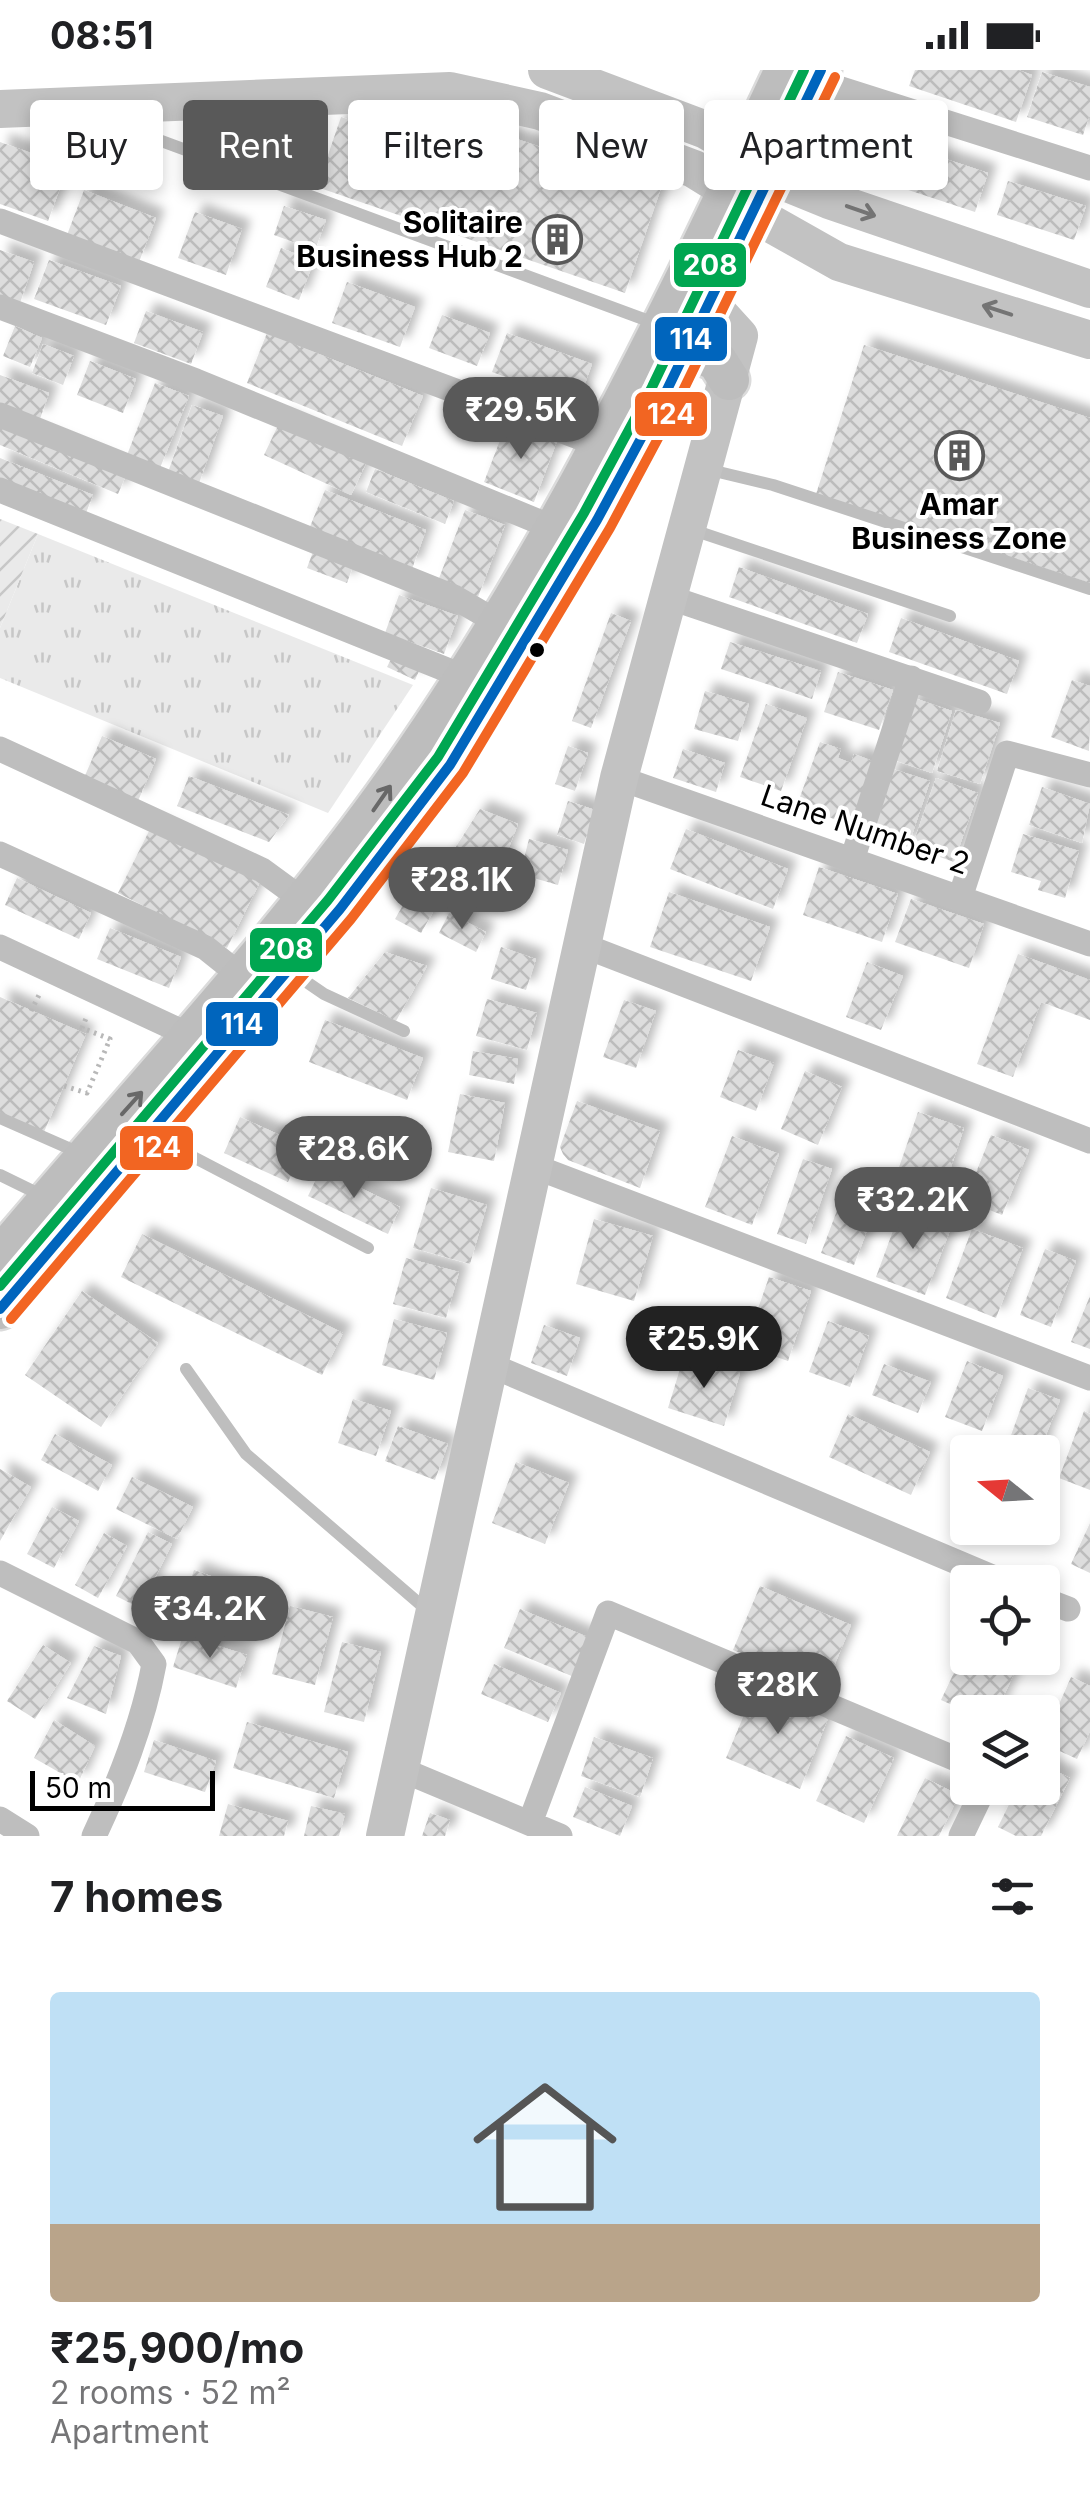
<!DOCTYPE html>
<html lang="en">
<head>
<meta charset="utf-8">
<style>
	:root { --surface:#fff; --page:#f2f2f2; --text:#202124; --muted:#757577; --accent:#595959 }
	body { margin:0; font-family:Inter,sans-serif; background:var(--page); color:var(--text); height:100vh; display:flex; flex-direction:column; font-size:38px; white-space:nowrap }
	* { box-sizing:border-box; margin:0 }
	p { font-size:32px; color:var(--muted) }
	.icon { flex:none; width:55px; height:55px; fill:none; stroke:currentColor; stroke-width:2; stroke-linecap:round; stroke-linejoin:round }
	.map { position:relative; height:1766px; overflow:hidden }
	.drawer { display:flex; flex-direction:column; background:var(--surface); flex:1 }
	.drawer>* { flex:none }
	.guide { position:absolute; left:30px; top:30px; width:1030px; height:90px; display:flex; gap:20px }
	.needle { width:65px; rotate:288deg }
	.controls { position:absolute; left:950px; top:1365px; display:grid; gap:20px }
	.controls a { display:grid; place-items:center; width:110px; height:110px; border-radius:10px; background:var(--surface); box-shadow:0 5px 15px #0003; font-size:50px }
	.scale { position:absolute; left:30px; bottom:25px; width:185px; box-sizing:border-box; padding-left:10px; border:5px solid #000; border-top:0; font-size:28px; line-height:35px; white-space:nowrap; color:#000; -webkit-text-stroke:8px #fff; paint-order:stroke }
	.price { position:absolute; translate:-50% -85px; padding:0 22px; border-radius:35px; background:var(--accent); color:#fff; font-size:32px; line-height:65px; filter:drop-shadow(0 2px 5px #0008) }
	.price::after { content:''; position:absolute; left:50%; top:60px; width:30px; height:22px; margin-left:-15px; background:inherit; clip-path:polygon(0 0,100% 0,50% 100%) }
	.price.on { background:#222; color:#fff }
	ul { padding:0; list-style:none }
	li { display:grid; align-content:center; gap:20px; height:530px; padding:0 50px }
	li span { display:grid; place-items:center; height:310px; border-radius:10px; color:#555 }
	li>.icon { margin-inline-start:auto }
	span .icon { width:180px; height:180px; fill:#fffc; stroke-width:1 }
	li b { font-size:42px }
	h2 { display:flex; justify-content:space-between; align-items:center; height:120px; padding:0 50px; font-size:42px }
	.pill { padding:0 35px; border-radius:10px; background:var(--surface); box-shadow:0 5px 15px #0003; font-size:35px; line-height:90px }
	.pill.on { background:var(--accent); color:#fff }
	.status { display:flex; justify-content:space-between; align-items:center; height:70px; padding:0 50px; background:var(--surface); direction:ltr }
	.status svg { height:28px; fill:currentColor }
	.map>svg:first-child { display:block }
	.grass { fill:url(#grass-tufts) }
	.garden { fill:url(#garden-furrows) }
	.building { fill:url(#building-cross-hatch); filter:url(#shadow) }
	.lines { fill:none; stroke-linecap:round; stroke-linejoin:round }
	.primary-casing { stroke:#dbdbdb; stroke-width:45 }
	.path { stroke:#b8b8b8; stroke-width:5; stroke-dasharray:2.5 5; stroke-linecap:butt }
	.lane { stroke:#bebebe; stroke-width:12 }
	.street { stroke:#bebebe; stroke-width:25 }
	.secondary { stroke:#c2c2c2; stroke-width:38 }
	.primary { stroke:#bdbdbd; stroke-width:40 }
	.bus-1-casing { stroke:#fff; stroke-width:18 }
	.bus-2-casing { stroke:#fff; stroke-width:18 }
	.bus-3-casing { stroke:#fff; stroke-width:18 }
	.bus-1 { stroke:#0065bd; stroke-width:10 }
	.bus-2 { stroke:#f26522; stroke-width:10 }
	.bus-3 { stroke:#00a651; stroke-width:10 }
	.oneway { stroke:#747474 }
	.oneway2 { stroke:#686868 }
	.bus-dot { fill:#000; stroke:#fff; stroke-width:4 }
	.labels { text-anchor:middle; stroke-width:8; stroke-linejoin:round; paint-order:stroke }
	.poi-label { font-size:30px; font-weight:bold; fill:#000; stroke:#fff; text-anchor:end }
	.street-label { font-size:30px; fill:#000; stroke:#fff }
	.line-badge { stroke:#fff; stroke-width:4 }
	.badge-label { font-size:28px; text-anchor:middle; font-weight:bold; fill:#fff }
</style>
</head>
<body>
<div class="status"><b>08:51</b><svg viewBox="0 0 49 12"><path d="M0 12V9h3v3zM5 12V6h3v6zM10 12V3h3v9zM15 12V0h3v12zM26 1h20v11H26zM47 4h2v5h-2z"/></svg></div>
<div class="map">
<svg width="1090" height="1766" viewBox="0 0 1090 1766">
	<defs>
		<pattern id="grass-tufts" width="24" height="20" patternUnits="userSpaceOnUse" patternTransform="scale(2.5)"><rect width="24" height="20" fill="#eaeaea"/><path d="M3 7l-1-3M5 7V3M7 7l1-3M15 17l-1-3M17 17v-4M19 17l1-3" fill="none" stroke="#c7c7c7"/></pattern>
		<pattern id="garden-furrows" width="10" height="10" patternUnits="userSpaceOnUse" patternTransform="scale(2.5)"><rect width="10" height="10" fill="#eaeaea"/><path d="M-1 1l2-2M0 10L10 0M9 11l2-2" fill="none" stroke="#c7c7c7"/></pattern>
		<pattern id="building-cross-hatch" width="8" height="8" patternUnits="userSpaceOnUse" patternTransform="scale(2.5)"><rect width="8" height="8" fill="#ddd"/><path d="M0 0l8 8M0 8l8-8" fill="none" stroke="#bcbcbc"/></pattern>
		<filter id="shadow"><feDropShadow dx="9" dy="-9" stdDeviation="5" flood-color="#0004"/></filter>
	</defs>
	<rect width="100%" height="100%" fill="#fff"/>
	<path class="grass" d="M 38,464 L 413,615 L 328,743 L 0,608 L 0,558 Z"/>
	<path class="garden" d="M 0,449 L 38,464 L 0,558 Z"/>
	<path class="building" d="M 915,0 L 1018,0 L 1032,5 L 1016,52 L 909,16 Z
		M 1042,2 L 1090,17 L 1090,44 L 1083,65 L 1027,47 Z
		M 429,39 L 661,118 L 625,223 L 317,117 L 341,47 L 417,73 Z
		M 864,62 L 988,103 L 975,142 L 875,109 L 861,90 Z
		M 0,72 L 68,96 L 48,151 L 0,134 Z
		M 1008,111 L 1086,136 L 1074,170 L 997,145 Z
		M 84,120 L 156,148 L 139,192 L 67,165 Z
		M 284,136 L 326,150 L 315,180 L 274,165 Z
		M 195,142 L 242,159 L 226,205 L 178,188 Z
		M 281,178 L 314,191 L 299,230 L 266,217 Z
		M 0,180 L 34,192 L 19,236 L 0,229 Z
		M 49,190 L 121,216 L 106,255 L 34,229 Z
		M 347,212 L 415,237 L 400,277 L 332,253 Z
		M 146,241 L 203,262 L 191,294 L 134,273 Z
		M 442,245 L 490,263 L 477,296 L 429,278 Z
		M 15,256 L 42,268 L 30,297 L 3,286 Z
		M 267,263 L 423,326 L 402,376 L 247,313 Z
		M 507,263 L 592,294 L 578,333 L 492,302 Z
		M 43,274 L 74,286 L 63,315 L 32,303 Z
		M 864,275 L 1090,348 L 1090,513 L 816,424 Z
		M 90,291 L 136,309 L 123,343 L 77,325 Z
		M 0,305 L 49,323 L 40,349 L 0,334 Z
		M 155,313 L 189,326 L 160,398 L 127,385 Z
		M 192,335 L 223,346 L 198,416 L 167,405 Z
		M 281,349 L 368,389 L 351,425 L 264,385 Z
		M 0,351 L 127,403 L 118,424 L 0,375 Z
		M 507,352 L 557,371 L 534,432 L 484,412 Z
		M 0,388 L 93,425 L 86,443 L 0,409 Z
		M 375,399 L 454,431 L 445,454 L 366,422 Z
		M 325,420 L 426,460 L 412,499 L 309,459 Z
		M 465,440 L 505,455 L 478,527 L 438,511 Z
		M 314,479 L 354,493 L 347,513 L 307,498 Z
		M 739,497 L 868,544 L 857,573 L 729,527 Z
		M 399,525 L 458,546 L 444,584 L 385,563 Z
		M 611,543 L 631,551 L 591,658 L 572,651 Z
		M 901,548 L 1019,591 L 1007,624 L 889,582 Z
		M 730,572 L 821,601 L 812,629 L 721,599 Z
		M 392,587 L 420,599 L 415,610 L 387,597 Z
		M 838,602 L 893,620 L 879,660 L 824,642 Z
		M 1072,610 L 1090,616 L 1089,681 L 1051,667 Z
		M 705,621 L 749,634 L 738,671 L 694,659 Z
		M 911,627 L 952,641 L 932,703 L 891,689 Z
		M 766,634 L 807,648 L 781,721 L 740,707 Z
		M 956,640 L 1000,653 L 980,714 L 937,701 Z
		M 102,666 L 156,689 L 138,731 L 84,708 Z
		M 820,672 L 841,679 L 838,688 L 851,693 L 854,684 L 878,693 L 855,757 L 797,735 Z
		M 568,676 L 588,683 L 575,721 L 555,714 Z
		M 683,679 L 725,693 L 716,722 L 673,708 Z
		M 890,698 L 930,711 L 908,777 L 869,765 Z
		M 189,706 L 289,745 L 269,772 L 177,736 Z
		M 936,708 L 978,723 L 954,792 L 912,777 Z
		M 1042,717 L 1090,734 L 1082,773 L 1029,755 Z
		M 568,731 L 595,740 L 584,774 L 557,765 Z
		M 480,739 L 518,754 L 493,818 L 443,797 Z
		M 152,755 L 261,810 L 227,878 L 118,823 Z
		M 686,759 L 788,799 L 773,839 L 670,799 Z
		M 1023,764 L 1079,781 L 1065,828 L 1038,820 L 1041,811 L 1011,802 Z
		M 529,769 L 568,780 L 558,815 L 520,804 Z
		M 819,797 L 898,824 L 882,872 L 803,845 Z
		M 422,802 L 448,816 L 421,863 L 395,849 Z
		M 17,808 L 91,843 L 79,869 L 5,835 Z
		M 669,822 L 770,857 L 751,911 L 650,877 Z
		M 911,829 L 984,854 L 969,898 L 895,872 Z
		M 449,843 L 486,862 L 476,882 L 439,863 Z
		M 110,858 L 181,887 L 169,918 L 97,889 Z
		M 501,877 L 536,889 L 526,920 L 491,909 Z
		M 385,882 L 427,896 L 396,951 L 348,928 Z
		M 1018,884 L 1090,910 L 1090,950 L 1041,932 L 1013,1007 L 977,994 Z
		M 867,892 L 903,906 L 881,960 L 846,947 Z
		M 0,927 L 86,964 L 44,1062 L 0,1043 Z
		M 487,929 L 537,943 L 527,980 L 476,966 Z
		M 624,930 L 656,941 L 636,998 L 603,987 Z
		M 325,950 L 423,988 L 407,1030 L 309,992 Z
		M 738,980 L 774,993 L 756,1041 L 720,1027 Z
		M 473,981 L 518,989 L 514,1014 L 469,1005 Z
		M 805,1001 L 842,1017 L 818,1075 L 781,1059 Z
		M 460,1024 L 505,1033 L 494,1091 L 448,1082 Z
		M 577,1031 L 660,1061 L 640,1118 L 568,1090 L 563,1084 L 560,1077 Z
		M 918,1042 L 964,1058 L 943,1121 L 896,1106 Z
		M 240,1047 L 304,1076 L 288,1112 L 224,1083 Z
		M 991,1065 L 1029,1080 L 1002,1145 L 965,1130 Z
		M 732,1066 L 779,1084 L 752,1155 L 705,1137 Z
		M 803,1089 L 832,1099 L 806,1174 L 777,1164 Z
		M 321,1099 L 400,1137 L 388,1164 L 308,1126 Z
		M 847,1114 L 880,1126 L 854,1195 L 821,1183 Z
		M 431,1118 L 487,1135 L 470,1194 L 413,1178 Z
		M 901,1139 L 951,1158 L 925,1225 L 876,1207 Z
		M 594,1149 L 653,1166 L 634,1231 L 576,1214 Z
		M 972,1159 L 1023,1178 L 996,1248 L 946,1228 Z
		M 142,1164 L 343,1263 L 322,1305 L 121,1207 Z
		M 1045,1179 L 1076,1191 L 1051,1257 L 1020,1245 Z
		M 406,1188 L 459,1202 L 446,1248 L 393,1234 Z
		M 769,1207 L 811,1221 L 788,1291 L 745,1276 Z
		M 82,1221 L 158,1273 L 101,1357 L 25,1305 Z
		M 1090,1226 L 1090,1279 L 1071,1272 Z
		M 394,1249 L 447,1263 L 434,1310 L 382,1295 Z
		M 828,1251 L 869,1266 L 850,1317 L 809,1302 Z
		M 544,1255 L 580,1268 L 567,1306 L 531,1293 Z
		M 684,1286 L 740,1303 L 724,1356 L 668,1338 Z
		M 967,1291 L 1003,1306 L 982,1361 L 945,1347 Z
		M 884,1294 L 931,1312 L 918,1343 L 872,1325 Z
		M 1028,1318 L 1060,1330 L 1039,1382 L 1005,1382 Z
		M 353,1329 L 391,1341 L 376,1386 L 338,1373 Z
		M 1084,1341 L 1090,1344 L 1090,1420 L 1059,1408 Z
		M 848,1344 L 930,1382 L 911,1425 L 829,1387 Z
		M 398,1356 L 448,1374 L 435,1410 L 385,1391 Z
		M 55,1364 L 112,1395 L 98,1421 L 41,1390 Z
		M 516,1392 L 569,1413 L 545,1474 L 492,1453 Z
		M 0,1399 L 31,1417 L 0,1471 Z
		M 132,1407 L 193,1437 L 177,1469 L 116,1439 Z
		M 52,1437 L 79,1451 L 54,1498 L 27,1484 Z
		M 1090,1453 L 1090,1503 L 1071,1494 Z
		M 148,1462 L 172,1474 L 140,1538 L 116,1526 Z
		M 104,1463 L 127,1476 L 98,1528 L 75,1515 Z
		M 194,1500 L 269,1527 L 254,1569 L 180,1542 Z
		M 760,1516 L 851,1555 L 825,1618 L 733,1580 Z
		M 290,1536 L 333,1547 L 315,1615 L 272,1604 Z
		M 520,1539 L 590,1568 L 574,1607 L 504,1578 Z
		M 183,1565 L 247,1585 L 236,1618 L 173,1597 Z
		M 342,1572 L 381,1582 L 364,1652 L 324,1642 Z
		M 968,1573 L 968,1588 L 1021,1589 L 996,1642 L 968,1642 L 941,1630 Z
		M 43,1575 L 71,1593 L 35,1649 L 7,1631 Z
		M 94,1576 L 121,1586 L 106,1644 L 67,1628 Z
		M 494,1594 L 561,1623 L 548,1652 L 481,1624 Z
		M 1071,1607 L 1090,1616 L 1090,1661 L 1077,1689 L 1042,1673 Z
		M 756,1616 L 829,1646 L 800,1719 L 726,1688 Z
		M 54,1650 L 95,1676 L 78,1713 L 34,1688 Z
		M 247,1652 L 348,1682 L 334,1728 L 233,1698 Z
		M 846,1666 L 894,1688 L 864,1753 L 816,1731 Z
		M 594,1667 L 653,1688 L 640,1727 L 581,1706 Z
		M 154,1670 L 216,1691 L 205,1722 L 144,1702 Z
		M 1042,1694 L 1070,1708 L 1041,1766 L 1016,1766 L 998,1757 L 1017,1718 L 1042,1718 Z
		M 925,1708 L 959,1725 L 939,1766 L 897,1766 Z
		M 585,1717 L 632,1736 L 620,1766 L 573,1747 Z
		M 228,1734 L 288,1751 L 284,1766 L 219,1766 Z
		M 311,1736 L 345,1744 L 339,1766 L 304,1766 Z
		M 430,1743 L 450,1750 L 445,1766 L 422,1766 Z"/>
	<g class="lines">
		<defs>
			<path id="primary" d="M 687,278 L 717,291 L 729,310
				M 0,1187 C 128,1034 266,889 383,728 C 546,503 668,250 785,0
				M 0,1239 L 340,839 L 450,695 L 597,450 L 665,324 L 821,0"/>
		</defs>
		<use href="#primary" class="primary-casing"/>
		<path class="path" d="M 31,941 L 41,921
			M 64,1016 L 87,1023 L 110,969 L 82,958 L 87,946"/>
		<path class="lane" d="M 99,48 L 657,254
			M 706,399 L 773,415 L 1090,519
			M 690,459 L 950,546
			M 292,902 L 324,924 L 404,961
			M 0,1048 L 82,1084
			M 153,1066 L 368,1178
			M 0,1105 L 43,1126
			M 186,1299 L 246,1384 L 428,1541"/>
		<path class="street" d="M 816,11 L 1090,98
			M 0,151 L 600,375
			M 0,237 L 196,311 L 554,458
			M 0,345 L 454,527 L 497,552
			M 0,420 L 462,606
			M 668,527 L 979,632
			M 0,679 L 262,800 L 303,830
			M 619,708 L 1090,874
			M 0,784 L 206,878 L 241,906
			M 852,790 L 911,608
			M 960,828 L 1007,683 L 1090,705
			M 582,875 L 1090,1071
			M 0,877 L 191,966
			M 533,1096 L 1090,1308
			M 490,1295 L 1004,1512
			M 0,1503 L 138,1572 L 154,1594 C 143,1654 120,1711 94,1766
			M 1042,1529 L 1068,1539
			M 400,1699 L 560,1766
			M 0,1749 L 27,1766
			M 530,1753 L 608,1543 L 968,1694
			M 961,1766 L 984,1718"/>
		<path class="secondary" d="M 547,0 L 706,60 L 746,83 L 770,106 L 829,130 L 1090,219
			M 0,39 L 450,21 L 540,41 L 694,99 L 728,120 L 752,143 L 839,192 L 1090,270
			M 385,1766 L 619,708 L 739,266 L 709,233"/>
		<use href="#primary" class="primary"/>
		<defs>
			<path id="bus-1" d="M 0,1239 L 340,839 L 450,695 L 597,450 L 665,324 L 821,0"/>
			<path id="bus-2" d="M 11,1249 L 351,849 L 463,703 L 610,458 L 678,331 L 835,7"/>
			<path id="bus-3" d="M 0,1216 L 328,830 L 438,687 L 584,443 L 652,317 L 804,0"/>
		</defs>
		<use href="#bus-1" class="bus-1-casing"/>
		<use href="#bus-2" class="bus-2-casing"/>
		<use href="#bus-3" class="bus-3-casing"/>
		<use href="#bus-1" class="bus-1"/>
		<use href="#bus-2" class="bus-2"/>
		<use href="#bus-3" class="bus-3"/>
	</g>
	<defs><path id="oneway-shaft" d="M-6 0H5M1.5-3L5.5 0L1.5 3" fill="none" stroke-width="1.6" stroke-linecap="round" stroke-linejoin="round" transform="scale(2.5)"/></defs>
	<g class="oneway">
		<use href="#oneway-shaft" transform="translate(861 141) rotate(19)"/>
		<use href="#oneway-shaft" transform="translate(997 240) rotate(-162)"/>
	</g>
	<g class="oneway2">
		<use href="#oneway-shaft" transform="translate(382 728) rotate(-55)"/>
		<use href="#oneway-shaft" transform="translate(132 1033) rotate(-48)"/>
	</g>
	<defs>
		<symbol id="building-ring" viewBox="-11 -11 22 22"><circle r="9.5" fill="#fff" stroke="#595959" stroke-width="1.5"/><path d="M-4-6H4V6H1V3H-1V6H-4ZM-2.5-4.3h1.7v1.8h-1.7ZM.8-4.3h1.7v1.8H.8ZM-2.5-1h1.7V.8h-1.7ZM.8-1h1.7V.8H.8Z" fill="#595959"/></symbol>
	</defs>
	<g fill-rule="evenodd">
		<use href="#building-ring" x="530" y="142" width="55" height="55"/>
		<use href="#building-ring" x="932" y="358" width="55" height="55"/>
	</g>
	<circle class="bus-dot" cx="537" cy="580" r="9"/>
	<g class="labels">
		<g class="poi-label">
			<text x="523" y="163">Solitaire<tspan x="523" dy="34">Business Hub 2</tspan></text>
			<text x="959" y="445" text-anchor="middle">Amar<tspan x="959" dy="34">Business Zone</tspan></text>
		</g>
		<g class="street-label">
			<text transform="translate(865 760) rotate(19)" y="10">Lane Number 2</text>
		</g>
	</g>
	<g class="line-badge">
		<rect x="672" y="171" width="76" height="48" rx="10" fill="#00a651"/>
		<rect x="653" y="245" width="76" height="48" rx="10" fill="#0065bd"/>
		<rect x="633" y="320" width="76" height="48" rx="10" fill="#f26522"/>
		<rect x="248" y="856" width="76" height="48" rx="10" fill="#00a651"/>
		<rect x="204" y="930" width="76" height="48" rx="10" fill="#0065bd"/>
		<rect x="118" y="1054" width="77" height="48" rx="10" fill="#f26522"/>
	</g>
	<g class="badge-label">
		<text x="710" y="205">208</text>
		<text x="691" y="279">114</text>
		<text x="671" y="354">124</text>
		<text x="286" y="889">208</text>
		<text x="242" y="964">114</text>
		<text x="157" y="1087">124</text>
	</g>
</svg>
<div class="controls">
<a><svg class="needle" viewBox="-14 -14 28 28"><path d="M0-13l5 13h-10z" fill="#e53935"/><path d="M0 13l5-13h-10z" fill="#757577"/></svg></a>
<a><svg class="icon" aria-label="locate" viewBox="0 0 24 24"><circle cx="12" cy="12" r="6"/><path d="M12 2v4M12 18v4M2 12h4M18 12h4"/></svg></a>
<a><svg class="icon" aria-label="layers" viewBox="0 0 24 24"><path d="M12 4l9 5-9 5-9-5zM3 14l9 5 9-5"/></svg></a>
</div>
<div class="scale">50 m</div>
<b class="price" style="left:521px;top:392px">₹29.5K</b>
<b class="price" style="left:462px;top:862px">₹28.1K</b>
<b class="price" style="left:354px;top:1131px">₹28.6K</b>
<b class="price" style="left:913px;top:1182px">₹32.2K</b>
<b class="price on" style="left:704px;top:1321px">₹25.9K</b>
<b class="price" style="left:210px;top:1591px">₹34.2K</b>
<b class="price" style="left:778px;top:1667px">₹28K</b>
<div class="guide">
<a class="pill">Buy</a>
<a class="pill on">Rent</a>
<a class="pill">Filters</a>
<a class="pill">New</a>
<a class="pill">Apartment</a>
</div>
</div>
<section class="drawer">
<h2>7 homes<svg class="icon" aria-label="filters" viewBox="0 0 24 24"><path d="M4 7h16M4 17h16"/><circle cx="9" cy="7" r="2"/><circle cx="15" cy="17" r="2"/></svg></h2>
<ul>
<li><span style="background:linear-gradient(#bfe0f5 75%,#b9a48a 0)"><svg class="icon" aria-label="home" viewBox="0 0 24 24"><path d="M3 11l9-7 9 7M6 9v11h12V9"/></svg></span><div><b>₹25,900/mo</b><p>2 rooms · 52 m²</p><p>Apartment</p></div></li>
</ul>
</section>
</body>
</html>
